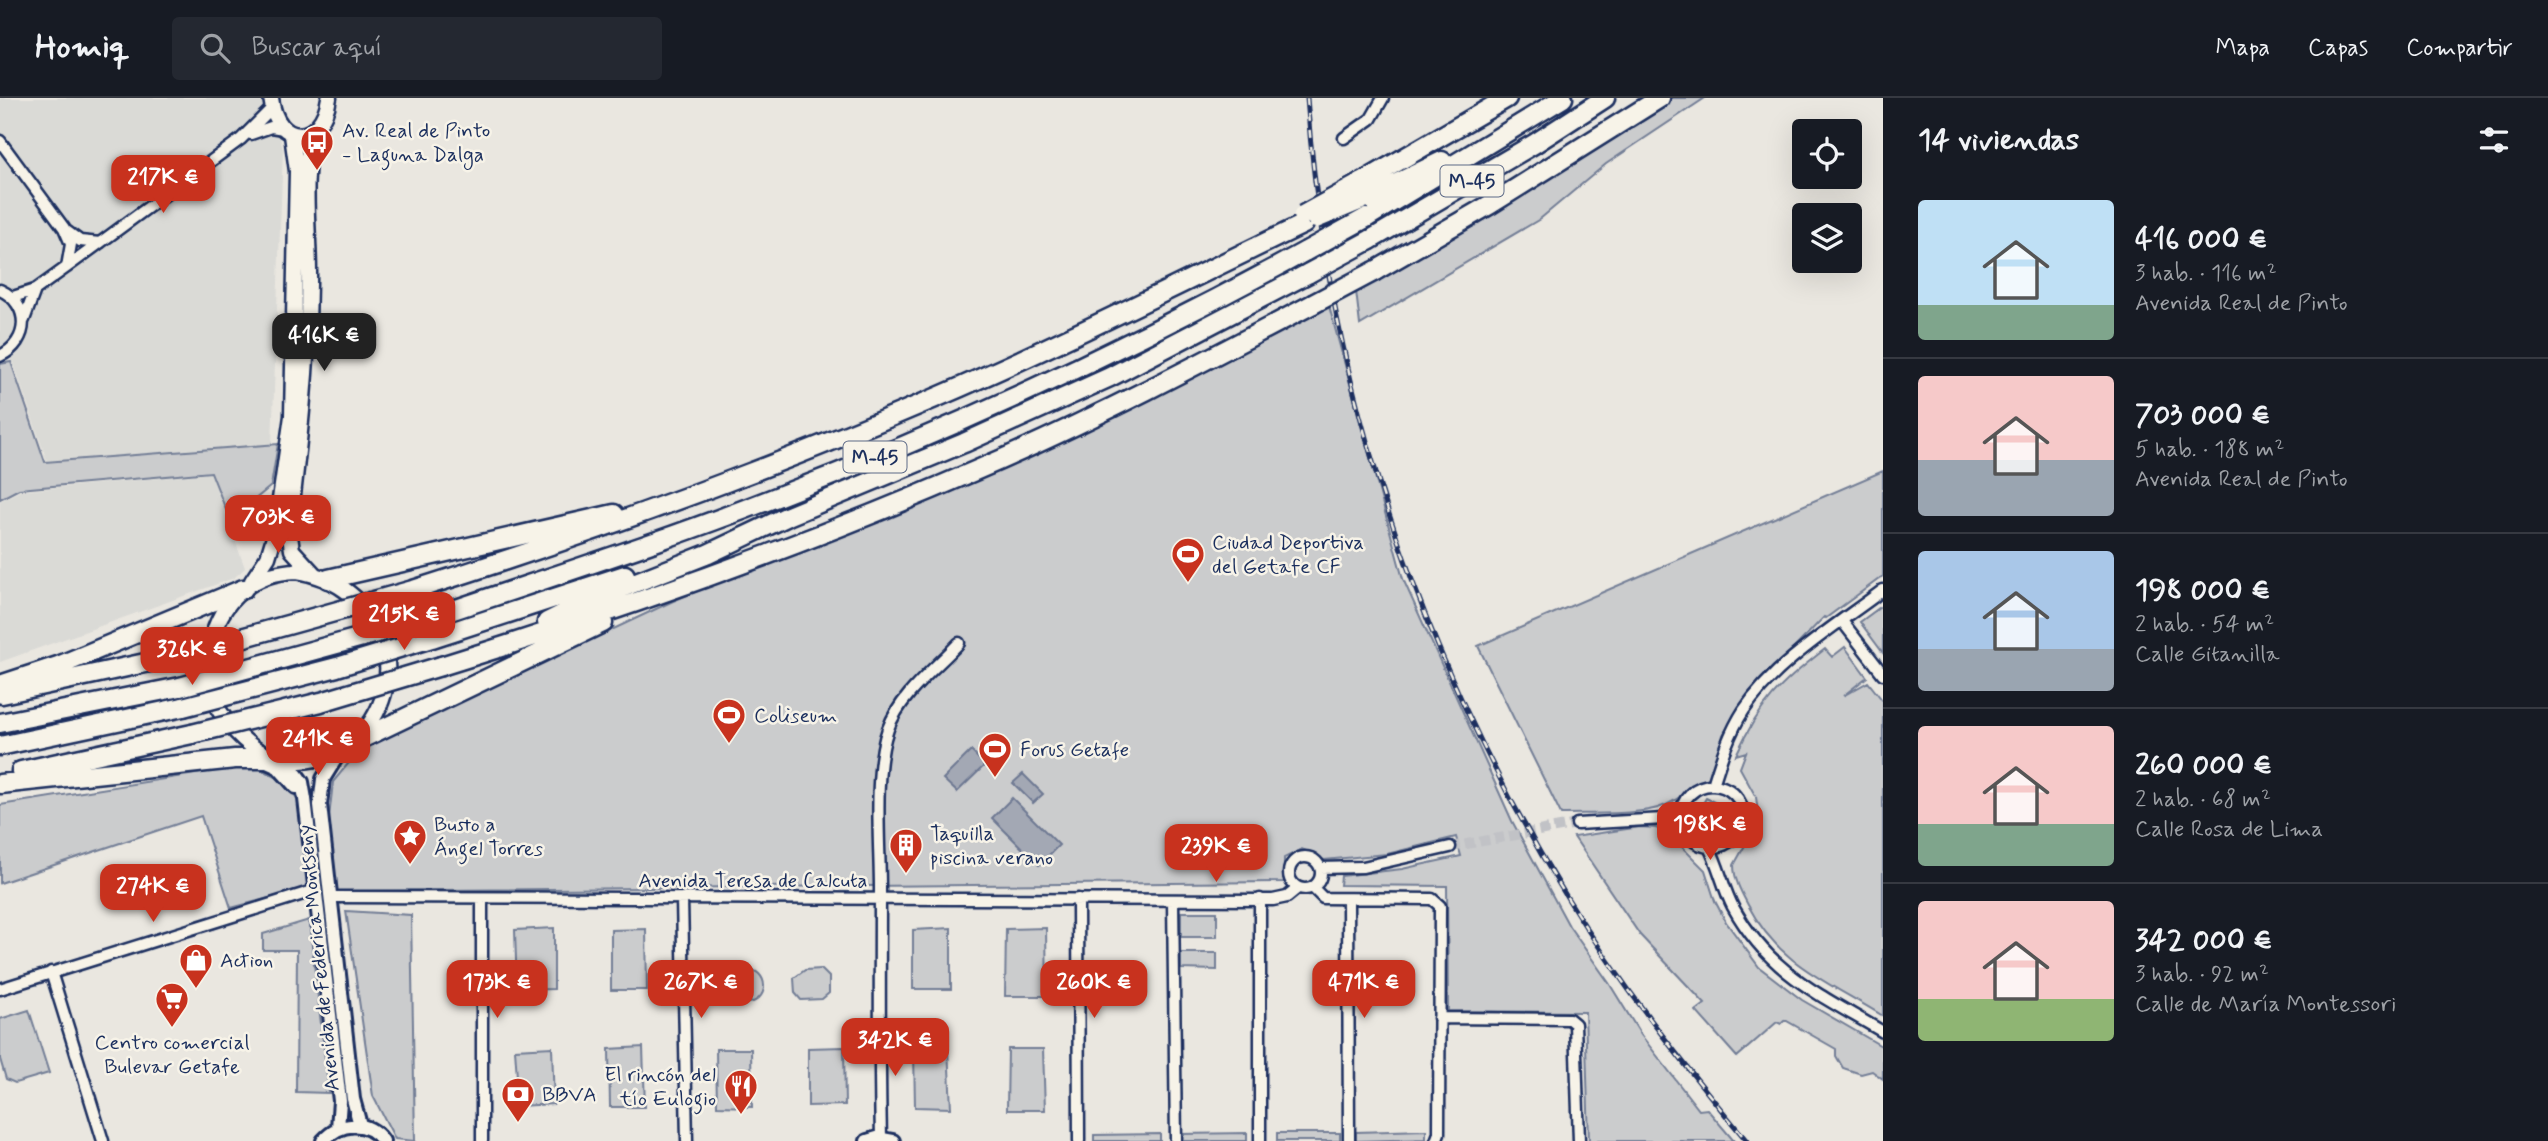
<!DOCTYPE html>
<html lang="es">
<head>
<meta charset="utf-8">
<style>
	:root { --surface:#171b24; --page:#242831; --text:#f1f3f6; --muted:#9ea1a6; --line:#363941; --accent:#c8321e }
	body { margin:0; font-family:Mynerve,sans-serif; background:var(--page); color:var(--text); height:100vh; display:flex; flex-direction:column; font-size:26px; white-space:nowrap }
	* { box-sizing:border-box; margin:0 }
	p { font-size:23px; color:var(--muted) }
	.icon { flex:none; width:38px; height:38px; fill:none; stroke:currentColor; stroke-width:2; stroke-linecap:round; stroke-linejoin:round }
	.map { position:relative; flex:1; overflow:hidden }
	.panel { display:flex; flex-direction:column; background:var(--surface); width:665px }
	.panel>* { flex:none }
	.controls { position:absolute; left:1792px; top:21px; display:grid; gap:14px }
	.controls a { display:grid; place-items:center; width:70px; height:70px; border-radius:7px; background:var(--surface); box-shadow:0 7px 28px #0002; font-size:35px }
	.price { position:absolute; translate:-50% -60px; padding:0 16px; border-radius:14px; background:var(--accent); color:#fff; font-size:23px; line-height:46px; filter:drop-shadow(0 2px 4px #0008) }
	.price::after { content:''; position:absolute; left:50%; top:42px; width:21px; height:16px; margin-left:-10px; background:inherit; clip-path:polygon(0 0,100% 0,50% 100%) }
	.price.selected { background:#222; color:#fff }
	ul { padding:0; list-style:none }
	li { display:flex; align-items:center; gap:21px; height:175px; padding:0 35px }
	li+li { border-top:2px solid var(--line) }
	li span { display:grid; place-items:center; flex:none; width:196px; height:140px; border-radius:7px; color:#555 }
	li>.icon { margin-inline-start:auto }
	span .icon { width:84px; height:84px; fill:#fffc; stroke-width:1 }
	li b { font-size:30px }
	h2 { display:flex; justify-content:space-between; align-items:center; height:84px; padding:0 35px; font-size:30px }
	header { display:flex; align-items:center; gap:42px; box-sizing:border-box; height:98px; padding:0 35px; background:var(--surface); border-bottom:2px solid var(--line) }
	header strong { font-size:33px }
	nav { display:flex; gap:38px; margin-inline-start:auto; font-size:24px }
	.search { width:490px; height:63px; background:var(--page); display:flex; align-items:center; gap:18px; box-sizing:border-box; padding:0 24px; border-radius:7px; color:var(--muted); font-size:26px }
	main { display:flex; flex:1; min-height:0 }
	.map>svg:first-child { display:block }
	.built { fill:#dadad6 }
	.green { fill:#cbcccd; stroke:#737e96; stroke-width:2 }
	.water { fill:#a3a8b4; stroke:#6d7892; stroke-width:2 }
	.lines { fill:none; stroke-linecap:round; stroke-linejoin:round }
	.minor-tunnel { stroke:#c1c2c6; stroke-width:10; stroke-dasharray:10 5; stroke-linecap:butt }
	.minor-casing { stroke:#1b2f5e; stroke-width:15 }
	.tertiary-casing { stroke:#1b2f5e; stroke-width:18 }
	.secondary-casing { stroke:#1b2f5e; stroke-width:19 }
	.motorway-casing { stroke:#1b2f5e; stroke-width:23 }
	.minor { stroke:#f7f3e8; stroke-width:10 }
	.tertiary { stroke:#f7f3e8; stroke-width:12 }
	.secondary { stroke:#f7f3e8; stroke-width:14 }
	.motorway { stroke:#f7f3e8; stroke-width:18 }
	.rail-casing { stroke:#1b2f5e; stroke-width:5 }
	.rail { stroke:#f7f3e8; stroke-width:2.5; stroke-dasharray:8; stroke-linecap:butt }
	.motorway-bridge-casing { stroke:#1b2f5e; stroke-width:23; stroke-linecap:butt }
	.motorway-bridge { stroke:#f7f3e8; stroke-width:18 }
	.labels { text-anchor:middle; stroke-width:5; stroke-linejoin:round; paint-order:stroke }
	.shield { fill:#f7f3e8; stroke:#5d6a87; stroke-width:2 }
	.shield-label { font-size:19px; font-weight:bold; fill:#1b2f5e }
	.poi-label { font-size:21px; fill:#1b2f5e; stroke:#f7f3e8; text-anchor:start }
	.street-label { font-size:21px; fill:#1b2f5e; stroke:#f7f3e8 }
</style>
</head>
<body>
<header>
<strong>Homiq</strong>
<div class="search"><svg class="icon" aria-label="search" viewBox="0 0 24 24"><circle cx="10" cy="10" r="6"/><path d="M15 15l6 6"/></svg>Buscar aquí</div>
<nav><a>Mapa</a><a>Capas</a><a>Compartir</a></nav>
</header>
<main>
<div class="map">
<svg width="1883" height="1043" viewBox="0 0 1883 1043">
	<rect width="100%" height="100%" fill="#eae7e0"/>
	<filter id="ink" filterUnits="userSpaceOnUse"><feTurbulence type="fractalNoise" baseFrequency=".0143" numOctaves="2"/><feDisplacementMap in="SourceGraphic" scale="14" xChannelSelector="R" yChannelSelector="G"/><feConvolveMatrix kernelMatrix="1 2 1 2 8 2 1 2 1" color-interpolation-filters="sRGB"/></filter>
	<g filter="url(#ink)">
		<path class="built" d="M 0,0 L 267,0 L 283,50 L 272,346 L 47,363 L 12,261 L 0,263 Z
			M 211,375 L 245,470 L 234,480 L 0,564 L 0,403 L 20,393 Z"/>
		<path class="green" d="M 1671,0 L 1705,0 L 1606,66 L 1540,121 L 1360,227 L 1356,193 Z
			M 1329,208 L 1403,481 L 1512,723 L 1569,828 L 1609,885 L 1641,937 L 1699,1012 L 1707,1011 L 1734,1043 L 1589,1043 L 1585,914 L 1448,913 L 1447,788 L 1340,787 L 1341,778 L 1402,771 L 1461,758 L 1456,739 L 1387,756 L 1324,762 L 1302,751 L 1284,760 L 1284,784 L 334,793 L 328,729 L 333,684 L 352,661 L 375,643 L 673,503 L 980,376 Z
			M 11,264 L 45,364 L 278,346 L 271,388 L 254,402 L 226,412 L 211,374 L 19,391 L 0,401 L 0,266 Z
			M 1883,373 L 1883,478 L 1826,520 L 1824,519 L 1744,602 L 1723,637 L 1712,678 C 1695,686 1682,700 1666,707 C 1642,718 1589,715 1561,716 L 1478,548 Z
			M 1883,507 L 1883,555 L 1860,524 Z
			M 1845,549 L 1867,579 L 1843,598 L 1868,584 L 1883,603 L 1883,918 C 1829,884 1779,867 1748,807 C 1741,794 1734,781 1734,767 L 1759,722 L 1756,699 L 1740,670 L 1746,654 L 1736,657 C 1759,606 1781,585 1825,551 L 1832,559 Z
			M 252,667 L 282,682 L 298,701 L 311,789 L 231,810 L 201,718 L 0,785 L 0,707 Z
			M 1706,700 L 1732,713 L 1720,739 L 1698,729 L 1696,708 L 1702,707 Z
			M 1640,729 L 1656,730 L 1668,735 L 1705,772 L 1715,803 L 1726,824 L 1759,869 L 1802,902 L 1883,949 L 1883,981 L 1872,973 L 1861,976 L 1843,970 L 1836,958 L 1836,951 L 1785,922 L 1781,926 L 1777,924 L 1737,959 L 1696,913 L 1705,906 L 1640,837 L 1574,739 Z
			M 346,813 L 411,817 L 415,1043 L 395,1041 L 373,998 Z
			M 1181,814 L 1217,814 L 1217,839 L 1181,839 Z
			M 309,822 L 329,995 L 296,994 L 297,852 L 263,852 L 263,836 Z
			M 554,830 L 554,891 L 517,892 L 515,832 Z
			M 951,830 L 951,891 L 913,891 L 913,832 Z
			M 1046,830 L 1047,898 L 1005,898 L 1006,831 Z
			M 646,831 L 647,892 L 611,892 L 611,832 Z
			M 1181,855 L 1217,855 L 1217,872 L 1181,871 Z
			M 821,871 L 829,879 L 829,895 L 822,901 L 801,902 L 795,895 L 794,880 L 805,872 Z
			M730 888a17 17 0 1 1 34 0a17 17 0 1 1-34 0Z
			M 29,912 L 49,975 L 15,985 L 6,981 L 0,961 L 0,921 Z
			M 552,949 L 554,1006 L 519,1008 L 515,951 Z
			M 643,949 L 645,1009 L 610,1009 L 609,951 Z
			M 844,949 L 845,1007 L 808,1008 L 808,950 Z
			M 948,950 L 951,1010 L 915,1009 L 914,952 Z
			M 716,951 L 751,951 L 752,1009 L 717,1008 Z
			M 1008,951 L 1043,951 L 1045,1012 L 1007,1012 Z
			M 1426,1032 L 1426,1041 L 1356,1043 L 1356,1034 Z
			M 1247,1035 L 1247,1043 L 1181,1043 L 1181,1036 Z
			M 1277,1035 L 1340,1035 L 1340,1043 L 1277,1043 Z
			M 1160,1036 L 1160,1043 L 1094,1043 L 1094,1037 Z"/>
		<path class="water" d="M 971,653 L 985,667 L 957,694 L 943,681 Z
			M 1023,676 L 1043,696 L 1033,705 L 1013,685 Z
			M 1012,700 L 1059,747 L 1039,767 L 992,720 Z"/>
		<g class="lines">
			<path class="minor-tunnel" d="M 1450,749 L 1577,726"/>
			<defs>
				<path id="minor" d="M 251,36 L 271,29 L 284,31
					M 1344,40 L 1371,21 L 1383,0
					M 0,43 L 64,130 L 71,146 L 67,169
					M 65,132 L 80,143 L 100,145
					M 0,192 C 31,206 30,244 0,258
					M 13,199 L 35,192 L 67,169 L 241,41 L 272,10
					M 24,222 L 35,192
					M 1842,523 L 1883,576
					M 1713,687 C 1721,661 1729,635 1744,612 C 1777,563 1837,527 1883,492
					M1681 718a31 31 0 1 1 62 0a31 31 0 1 1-62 0Z
					M 1577,726 L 1681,720
					M 1709,749 C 1719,768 1723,790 1733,809 C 1770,876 1821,897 1883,934
					M1289 775a16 16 0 1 1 32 0a16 16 0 1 1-32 0Z
					M 1320,770 L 1363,769 L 1450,749
					M 1313,790 L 1323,800 L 1432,801 L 1440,808 L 1439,1035 L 1436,1043
					M 330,799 L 1273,802 L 1287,799 L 1298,790
					M 682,801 L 687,1043
					M 1078,801 L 1079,1043
					M 1348,801 L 1349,1043
					M 1173,802 L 1176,1043
					M 51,874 L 103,1043
					M 0,891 L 316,792
					M 1439,920 L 1569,921 L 1575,926 L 1579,1043
					M 881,1040 C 879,957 880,873 880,790 C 880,745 873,672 888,631 C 900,597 935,571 959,545
					M 482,1043 L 482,801
					M 1260,1043 L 1260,801"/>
				<path id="tertiary" d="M 341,652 L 323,681 L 320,707 L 353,1001 L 360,1027
					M 265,663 L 278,669 L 296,689
					M 287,663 L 302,684 L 305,701 L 340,1003 L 338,1030
					M 323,1043 C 340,1024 367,1021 383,1043
					M 867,1043 L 877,1040 L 893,1043"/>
				<path id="secondary" d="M 271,0 C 277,50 322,48 329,0
					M 314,32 C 300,81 310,135 309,186 C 308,268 299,349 289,431 L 292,452 L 314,476
					M 297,473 C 380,486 418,577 358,640 C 343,655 321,662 300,663 C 272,664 254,653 235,633 C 224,621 215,609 210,593 C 206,577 208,561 211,545 C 220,503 252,474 297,473 Z
					M 252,483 L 268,459 L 275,436 L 292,318 L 297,73 L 292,37"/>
				<path id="motorway" d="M 1361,85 L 1507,0
					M 1364,101 L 1442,63
					M 1366,120 L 1563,0
					M 1370,142 L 1534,46 L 1605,0
					M 1375,173 L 1491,106 L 1660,0
					M 328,481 L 614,416
					M 413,492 C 592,436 767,372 940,298 C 1063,245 1183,184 1304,126
					M 424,522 C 541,482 659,445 774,400 C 957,330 1134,247 1306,153
					M 547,524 L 593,501 L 708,456 L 788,418 L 964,345 L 1110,279 L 1309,175
					M 432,540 L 625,477
					M 441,568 C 622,512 802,448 977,372 C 1091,323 1203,264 1313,206
					M 0,587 L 58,568 L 243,491
					M 2,596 L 173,559
					M 0,625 L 180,589
					M 353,645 L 603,525
					M 0,648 L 183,609
					M 21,673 L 192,636
					M 0,686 L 235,661 L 275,661"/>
			</defs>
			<use href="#minor" class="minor-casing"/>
			<use href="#tertiary" class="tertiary-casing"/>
			<use href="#secondary" class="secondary-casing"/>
			<use href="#motorway" class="motorway-casing"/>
			<use href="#minor" class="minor"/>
			<use href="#tertiary" class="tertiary"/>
			<use href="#secondary" class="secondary"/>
			<use href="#motorway" class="motorway"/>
			<defs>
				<path id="rail" d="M 1307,0 C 1327,283 1419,560 1568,801 C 1621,887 1683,966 1747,1043"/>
			</defs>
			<use href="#rail" class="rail-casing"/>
			<use href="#rail" class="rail"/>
			<defs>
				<path id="motorway-bridge" d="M 1303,117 L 1361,85
					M 1316,121 L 1364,101
					M 1306,153 L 1366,120
					M 1309,175 L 1370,142
					M 1313,206 L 1375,173
					M 173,559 L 413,492
					M 180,589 L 424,522
					M 183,609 L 337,569 L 432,540
					M 192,636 L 321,604 L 441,568"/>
			</defs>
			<use href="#motorway-bridge" class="motorway-bridge-casing"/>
			<use href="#motorway-bridge" class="motorway-bridge"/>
		</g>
	</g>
	<defs>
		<symbol id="bus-pin" viewBox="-11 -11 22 30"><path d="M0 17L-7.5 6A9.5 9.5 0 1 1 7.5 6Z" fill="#c8321e" stroke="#f7f3e8"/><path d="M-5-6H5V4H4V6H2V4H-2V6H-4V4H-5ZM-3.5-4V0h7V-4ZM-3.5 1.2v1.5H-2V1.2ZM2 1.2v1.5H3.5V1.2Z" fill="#fff"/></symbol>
		<symbol id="stadium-pin" viewBox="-11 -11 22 30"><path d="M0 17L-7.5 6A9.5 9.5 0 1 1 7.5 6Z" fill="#c8321e" stroke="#f7f3e8"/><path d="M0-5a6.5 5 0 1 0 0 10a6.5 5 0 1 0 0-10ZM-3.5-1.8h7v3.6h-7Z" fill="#fff"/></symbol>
		<symbol id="sight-pin" viewBox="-11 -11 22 30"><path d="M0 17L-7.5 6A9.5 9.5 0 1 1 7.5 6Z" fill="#c8321e" stroke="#f7f3e8"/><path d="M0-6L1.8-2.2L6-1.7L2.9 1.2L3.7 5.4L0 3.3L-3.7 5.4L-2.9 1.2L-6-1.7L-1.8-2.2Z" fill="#fff"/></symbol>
		<symbol id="building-pin" viewBox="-11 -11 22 30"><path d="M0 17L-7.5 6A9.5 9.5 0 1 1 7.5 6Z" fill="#c8321e" stroke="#f7f3e8"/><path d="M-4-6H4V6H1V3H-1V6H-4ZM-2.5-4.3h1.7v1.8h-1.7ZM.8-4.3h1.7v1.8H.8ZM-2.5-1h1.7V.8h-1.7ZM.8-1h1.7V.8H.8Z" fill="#fff"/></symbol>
		<symbol id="shop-pin" viewBox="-11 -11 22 30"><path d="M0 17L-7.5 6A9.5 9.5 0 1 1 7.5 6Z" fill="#c8321e" stroke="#f7f3e8"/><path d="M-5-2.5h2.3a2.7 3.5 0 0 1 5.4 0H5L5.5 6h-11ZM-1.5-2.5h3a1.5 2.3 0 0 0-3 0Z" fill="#fff"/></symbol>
		<symbol id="supermarket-pin" viewBox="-11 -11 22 30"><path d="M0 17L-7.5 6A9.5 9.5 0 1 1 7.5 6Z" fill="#c8321e" stroke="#f7f3e8"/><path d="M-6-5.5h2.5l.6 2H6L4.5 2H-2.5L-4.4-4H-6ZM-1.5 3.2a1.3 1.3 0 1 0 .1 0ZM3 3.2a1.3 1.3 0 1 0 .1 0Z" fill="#fff"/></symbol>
		<symbol id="restaurant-pin" viewBox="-11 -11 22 30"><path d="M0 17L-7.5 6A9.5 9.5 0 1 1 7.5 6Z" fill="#c8321e" stroke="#f7f3e8"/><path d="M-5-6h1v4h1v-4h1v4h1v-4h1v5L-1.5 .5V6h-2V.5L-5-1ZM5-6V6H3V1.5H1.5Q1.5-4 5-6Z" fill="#fff"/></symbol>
		<symbol id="bank-pin" viewBox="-11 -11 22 30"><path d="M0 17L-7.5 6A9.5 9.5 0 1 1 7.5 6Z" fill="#c8321e" stroke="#f7f3e8"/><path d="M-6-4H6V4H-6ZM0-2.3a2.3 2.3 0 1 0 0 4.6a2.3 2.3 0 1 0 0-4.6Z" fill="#fff"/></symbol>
	</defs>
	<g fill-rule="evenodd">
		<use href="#bus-pin" x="298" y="25" width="38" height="52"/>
		<use href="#stadium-pin" x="1169" y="437" width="38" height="52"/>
		<use href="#stadium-pin" x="710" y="598" width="38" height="52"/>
		<use href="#stadium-pin" x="976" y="632" width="38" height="52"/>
		<use href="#sight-pin" x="391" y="719" width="38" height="52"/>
		<use href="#building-pin" x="887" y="728" width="38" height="52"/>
		<use href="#shop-pin" x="177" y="843" width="38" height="52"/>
		<use href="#supermarket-pin" x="153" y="882" width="38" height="52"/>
		<use href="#restaurant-pin" x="722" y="969" width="38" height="52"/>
		<use href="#bank-pin" x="499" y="977" width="38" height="52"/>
	</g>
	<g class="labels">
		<g class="shield">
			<rect x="1440.5" y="67.5" width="63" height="31" rx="5"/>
			<rect x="843.5" y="343.5" width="63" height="31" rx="5"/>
		</g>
		<g class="shield-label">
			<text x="1472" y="90">M-45</text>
			<text x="875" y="366">M-45</text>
		</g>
		<g class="poi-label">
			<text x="342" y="39">Av. Real de Pinto<tspan x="342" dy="24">- Laguna Dalga</tspan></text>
			<text x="1212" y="451">Ciudad Deportiva<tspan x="1212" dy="24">del Getafe CF</tspan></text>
			<text x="754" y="624">Coliseum</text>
			<text x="1020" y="658">Forus Getafe</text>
			<text x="434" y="733">Busto a<tspan x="434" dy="24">Ángel Torres</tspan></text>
			<text x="930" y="742">Taquilla<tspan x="930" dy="24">piscina verano</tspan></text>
			<text x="220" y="869">Action</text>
			<text x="172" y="951" text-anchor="middle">Centro comercial<tspan x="172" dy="24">Bulevar Getafe</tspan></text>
			<text x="716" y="983" text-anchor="end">El rincón del<tspan x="716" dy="24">tío Eulogio</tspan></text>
			<text x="542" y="1003">BBVA</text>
		</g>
		<g class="street-label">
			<text x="753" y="789">Avenida Teresa de Calcuta</text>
			<text transform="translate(318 860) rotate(-96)" y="7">Avenida de Federica Montseny</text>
		</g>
	</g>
</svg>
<div class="controls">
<a><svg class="icon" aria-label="locate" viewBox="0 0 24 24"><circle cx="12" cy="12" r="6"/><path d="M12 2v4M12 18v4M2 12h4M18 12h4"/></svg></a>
<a><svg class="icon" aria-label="layers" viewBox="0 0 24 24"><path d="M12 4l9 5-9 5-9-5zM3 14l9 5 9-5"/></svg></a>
</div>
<b class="price" style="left:163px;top:117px">217K €</b>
<b class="price selected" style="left:324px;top:275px">416K €</b>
<b class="price" style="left:278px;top:457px">703K €</b>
<b class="price" style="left:404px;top:554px">215K €</b>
<b class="price" style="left:192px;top:589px">326K €</b>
<b class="price" style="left:318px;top:679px">241K €</b>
<b class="price" style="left:1710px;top:764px">198K €</b>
<b class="price" style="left:1216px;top:786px">239K €</b>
<b class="price" style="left:153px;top:826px">274K €</b>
<b class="price" style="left:497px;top:922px">173K €</b>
<b class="price" style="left:701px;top:922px">267K €</b>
<b class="price" style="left:1094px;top:922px">260K €</b>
<b class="price" style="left:1364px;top:922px">471K €</b>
<b class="price" style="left:895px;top:980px">342K €</b>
</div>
<section class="panel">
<h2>14 viviendas<svg class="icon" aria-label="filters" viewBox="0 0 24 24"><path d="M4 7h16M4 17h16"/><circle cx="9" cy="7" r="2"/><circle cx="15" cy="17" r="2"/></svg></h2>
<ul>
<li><span style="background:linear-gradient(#bfe0f5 75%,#7fa58c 0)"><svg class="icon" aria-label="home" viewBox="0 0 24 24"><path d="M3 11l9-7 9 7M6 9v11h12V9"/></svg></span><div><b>416 000 €</b><p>3 hab. · 116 m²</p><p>Avenida Real de Pinto</p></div></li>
<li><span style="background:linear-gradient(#f6c9c9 60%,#9aa5b1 0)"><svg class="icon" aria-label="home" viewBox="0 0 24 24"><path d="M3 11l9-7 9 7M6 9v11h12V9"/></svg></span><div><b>703 000 €</b><p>5 hab. · 188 m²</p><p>Avenida Real de Pinto</p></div></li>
<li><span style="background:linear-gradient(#a9c7e8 70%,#9aa5b1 0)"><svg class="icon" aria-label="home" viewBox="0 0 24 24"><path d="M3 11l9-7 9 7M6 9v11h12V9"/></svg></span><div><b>198 000 €</b><p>2 hab. · 54 m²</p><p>Calle Gitanilla</p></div></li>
<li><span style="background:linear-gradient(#f6c9c9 70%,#7fa58c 0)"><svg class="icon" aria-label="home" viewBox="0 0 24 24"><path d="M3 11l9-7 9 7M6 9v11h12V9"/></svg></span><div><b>260 000 €</b><p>2 hab. · 68 m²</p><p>Calle Rosa de Lima</p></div></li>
<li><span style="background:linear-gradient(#f6c9c9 70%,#8fb573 0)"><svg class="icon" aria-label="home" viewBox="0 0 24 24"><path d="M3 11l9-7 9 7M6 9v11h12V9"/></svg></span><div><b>342 000 €</b><p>3 hab. · 92 m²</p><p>Calle de María Montessori</p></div></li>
</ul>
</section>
</main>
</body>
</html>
